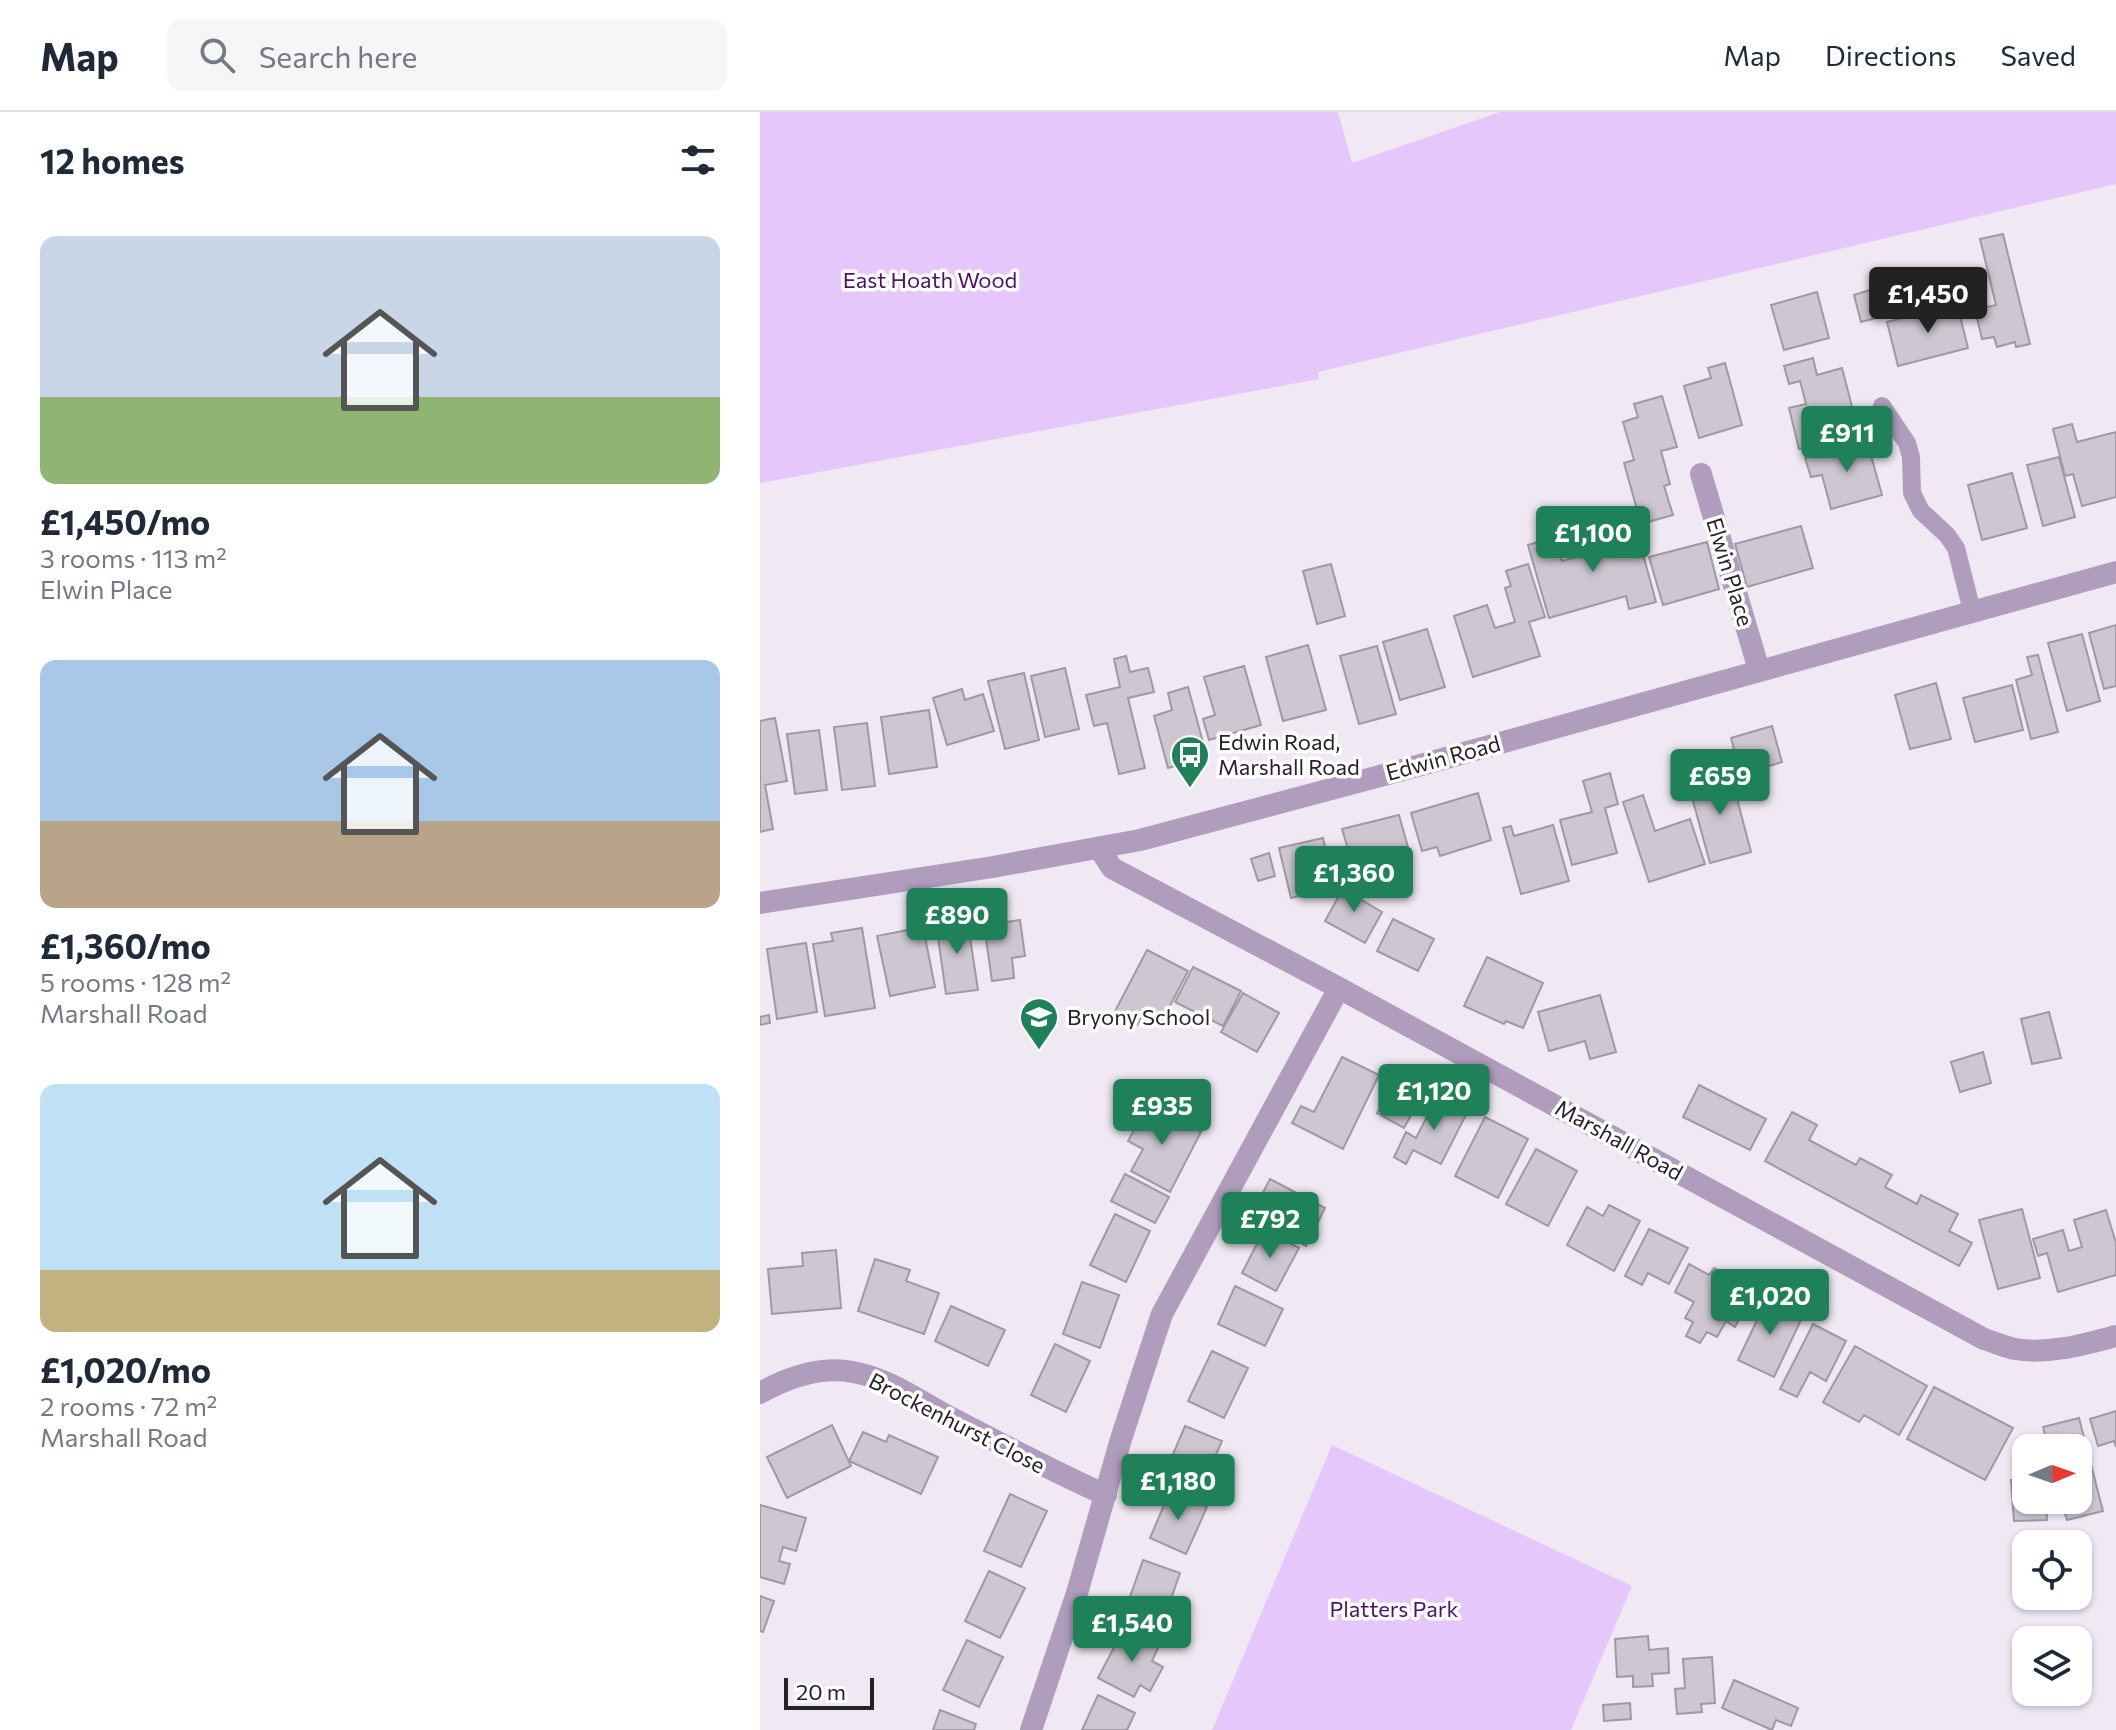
<!DOCTYPE html>
<html lang="en">
<head>
<meta charset="utf-8">
<style>
	:root { --surface:#fff; --page:#f6f6f7; --text:#1f2937; --muted:#747a83; --line:#e0e1e3; --accent:#1e815a }
	body { margin:0; font-family:Commissioner,sans-serif; background:var(--page); color:var(--text); height:100vh; display:flex; flex-direction:column; font-size:30px; white-space:nowrap }
	* { box-sizing:border-box; margin:0 }
	p { font-size:26px; color:var(--muted) }
	.icon { flex:none; width:44px; height:44px; fill:none; stroke:currentColor; stroke-width:2; stroke-linecap:round; stroke-linejoin:round }
	.map { position:relative; flex:1; overflow:hidden }
	.details { display:flex; flex-direction:column; background:var(--surface); width:760px }
	.details>* { flex:none }
	.needle { width:52px; rotate:88deg }
	.fabs { position:absolute; left:1252px; top:1322px; display:grid; gap:16px }
	.fabs a { display:grid; place-items:center; width:80px; height:80px; border-radius:16px; background:var(--surface); box-shadow:0 2px 6px #0004; font-size:40px }
	.scale { position:absolute; left:24px; bottom:20px; width:90px; box-sizing:border-box; padding-left:8px; border:4px solid #262327; border-top:0; font-size:22px; line-height:28px; white-space:nowrap; color:#262327; -webkit-text-stroke:6px #fff; paint-order:stroke }
	.price { position:absolute; translate:-50% -68px; padding:0 18px; border-radius:8px; background:var(--accent); color:#fff; font-size:26px; line-height:52px; filter:drop-shadow(0 2px 4px #0008) }
	.price::after { content:''; position:absolute; left:50%; top:48px; width:24px; height:18px; margin-left:-12px; background:inherit; clip-path:polygon(0 0,100% 0,50% 100%) }
	.price.active { background:#222; color:#fff }
	ul { padding:0; list-style:none }
	li { display:grid; align-content:center; gap:16px; height:424px; padding:0 40px }
	li span { display:grid; place-items:center; height:248px; border-radius:16px; color:#555 }
	li>.icon { margin-inline-start:auto }
	span .icon { width:144px; height:144px; fill:#fffc; stroke-width:1 }
	li b { font-size:34px }
	h2 { display:flex; justify-content:space-between; align-items:center; height:96px; padding:0 40px; font-size:34px }
	header { display:flex; align-items:center; gap:48px; box-sizing:border-box; height:112px; padding:0 40px; background:var(--surface); border-bottom:2px solid var(--line) }
	header strong { font-size:38px }
	nav { display:flex; gap:44px; margin-inline-start:auto; font-size:28px }
	.search { width:560px; height:72px; background:var(--page); display:flex; align-items:center; gap:20px; box-sizing:border-box; padding:0 28px; border-radius:16px; color:var(--muted); font-size:30px }
	main { display:flex; flex:1; min-height:0 }
	.map>svg:first-child { display:block }
	.green { fill:#e6c7fb }
	.building { fill:#cec7d2; stroke:#9f99a3; stroke-width:2 }
	.lines { fill:none; stroke-linecap:round; stroke-linejoin:round }
	.service { stroke:#b09dbd; stroke-width:18 }
	.minor { stroke:#b09dbd; stroke-width:22 }
	.labels { text-anchor:middle; stroke-width:7; stroke-linejoin:round; paint-order:stroke }
	.park-label { font-size:22px; fill:#4c1267; stroke:#fff }
	.street-label { font-size:22px; fill:#262327; stroke:#fff }
	.poi-label { font-size:22px; fill:#262327; stroke:#fff; text-anchor:start }
</style>
</head>
<body>
<header>
<strong>Map</strong>
<div class="search"><svg class="icon" aria-label="search" viewBox="0 0 24 24"><circle cx="10" cy="10" r="6"/><path d="M15 15l6 6"/></svg>Search here</div>
<nav><a>Map</a><a>Directions</a><a>Saved</a></nav>
</header>
<main>
<section class="details">
<h2>12 homes<svg class="icon" aria-label="filters" viewBox="0 0 24 24"><path d="M4 7h16M4 17h16"/><circle cx="9" cy="7" r="2"/><circle cx="15" cy="17" r="2"/></svg></h2>
<ul>
<li><span style="background:linear-gradient(#c9d6e8 65%,#8fb573 0)"><svg class="icon" aria-label="home" viewBox="0 0 24 24"><path d="M3 11l9-7 9 7M6 9v11h12V9"/></svg></span><div><b>£1,450/mo</b><p>3 rooms · 113 m²</p><p>Elwin Place</p></div></li>
<li><span style="background:linear-gradient(#a9c7e8 65%,#b9a48a 0)"><svg class="icon" aria-label="home" viewBox="0 0 24 24"><path d="M3 11l9-7 9 7M6 9v11h12V9"/></svg></span><div><b>£1,360/mo</b><p>5 rooms · 128 m²</p><p>Marshall Road</p></div></li>
<li><span style="background:linear-gradient(#bfe0f5 75%,#c2b280 0)"><svg class="icon" aria-label="home" viewBox="0 0 24 24"><path d="M3 11l9-7 9 7M6 9v11h12V9"/></svg></span><div><b>£1,020/mo</b><p>2 rooms · 72 m²</p><p>Marshall Road</p></div></li>
</ul>
</section>
<div class="map">
<svg width="1356" height="1618" viewBox="0 0 1356 1618">
	<rect width="100%" height="100%" fill="#f0e9f4"/>
	<path class="green" d="M 0,0 L 578,0 L 592,51 L 740,0 L 1356,0 L 1356,72 L 558,260 L 559,267 L 0,371 Z
		M 572,1333 L 872,1474 L 811,1618 L 452,1618 Z"/>
	<path class="building" d="M 1243,122 L 1270,232 L 1256,235 L 1255,230 L 1237,235 L 1234,225 L 1222,227 L 1215,198 L 1236,193 L 1220,127 Z
		M 1119,175 L 1127,203 L 1101,210 L 1094,183 Z
		M 1057,180 L 1069,226 L 1024,238 L 1011,193 Z
		M 1197,192 L 1208,236 L 1138,254 L 1127,210 Z
		M 1053,246 L 1057,263 L 1082,256 L 1094,302 L 1084,305 L 1089,324 L 1039,337 L 1029,296 L 1046,292 L 1040,269 L 1029,272 L 1024,254 Z
		M 965,251 L 982,313 L 939,326 L 924,274 L 951,266 L 948,256 Z
		M 902,284 L 917,335 L 901,339 L 910,372 L 904,374 L 913,403 L 881,412 L 864,351 L 874,348 L 863,310 L 878,305 L 874,292 Z
		M 1312,312 L 1317,330 L 1356,320 L 1356,385 L 1322,394 L 1313,362 L 1305,364 L 1293,317 Z
		M 1107,329 L 1122,383 L 1071,397 L 1062,363 L 1051,365 L 1045,346 Z
		M 1299,345 L 1315,405 L 1283,414 L 1267,353 Z
		M 1252,361 L 1267,416 L 1222,428 L 1208,373 Z
		M 866,412 L 872,433 L 880,431 L 896,490 L 869,497 L 866,484 L 789,506 L 768,433 L 795,425 L 802,449 L 836,440 L 831,422 Z
		M 1041,414 L 1053,456 L 987,475 L 975,432 Z
		M 947,430 L 959,477 L 903,493 L 889,445 Z
		M 571,452 L 585,504 L 557,512 L 543,459 Z
		M 768,452 L 785,505 L 769,510 L 780,544 L 713,565 L 694,504 L 727,493 L 735,516 L 755,510 L 745,476 L 751,474 L 746,459 Z
		M 1356,513 L 1356,574 L 1344,577 L 1329,521 Z
		M 667,517 L 685,575 L 640,588 L 623,530 Z
		M 1322,522 L 1340,589 L 1307,599 L 1288,531 Z
		M 548,533 L 566,598 L 523,609 L 506,545 Z
		M 617,534 L 636,602 L 599,612 L 580,544 Z
		M 1278,543 L 1298,620 L 1271,627 L 1256,568 L 1272,563 L 1267,545 Z
		M 366,544 L 370,560 L 388,556 L 394,580 L 368,586 L 385,656 L 359,662 L 347,611 L 334,614 L 326,583 L 360,575 L 354,547 Z
		M 484,554 L 501,613 L 449,628 L 443,607 L 455,603 L 444,565 Z
		M 305,556 L 319,617 L 285,625 L 271,564 Z
		M 264,561 L 279,628 L 245,637 L 228,569 Z
		M 1176,571 L 1191,627 L 1150,637 L 1135,583 Z
		M 1252,573 L 1263,618 L 1215,630 L 1203,586 Z
		M 428,575 L 447,645 L 408,656 L 394,604 L 412,598 L 408,581 Z
		M 202,577 L 205,588 L 223,582 L 234,619 L 187,633 L 173,586 Z
		M 169,598 L 177,655 L 129,662 L 121,605 Z
		M 15,606 L 27,669 L 5,673 L 13,717 L 0,720 L 0,609 Z
		M 107,611 L 115,674 L 82,678 L 74,615 Z
		M 1012,614 L 1022,650 L 993,659 L 990,649 L 978,653 L 971,626 Z
		M 59,618 L 67,678 L 35,682 L 27,622 Z
		M 970,660 L 991,740 L 950,751 L 928,671 Z
		M 850,661 L 858,692 L 845,696 L 857,741 L 812,753 L 800,708 L 832,700 L 823,669 Z
		M 718,681 L 731,728 L 680,744 L 677,735 L 662,739 L 651,701 Z
		M 883,683 L 895,719 L 930,707 L 945,752 L 889,770 L 863,690 Z
		M 639,703 L 649,739 L 593,754 L 582,717 Z
		M 793,713 L 809,769 L 761,782 L 743,716 L 751,714 L 754,724 Z
		M 563,726 L 571,761 L 548,767 L 551,781 L 531,786 L 519,736 Z
		M 509,741 L 515,764 L 498,769 L 491,747 Z
		M 586,771 L 603,780 L 600,787 L 622,800 L 605,831 L 565,809 Z
		M 245,802 L 246,810 L 260,808 L 265,844 L 252,846 L 254,866 L 232,869 L 223,806 Z
		M 207,806 L 218,878 L 186,882 L 176,811 Z
		M 633,807 L 674,827 L 658,859 L 617,839 Z
		M 163,815 L 175,875 L 130,884 L 117,824 Z
		M 102,816 L 115,896 L 65,904 L 53,832 L 73,829 L 71,821 Z
		M 46,831 L 57,900 L 17,907 L 7,837 Z
		M 387,838 L 428,859 L 400,913 L 382,904 L 377,913 L 354,901 Z
		M 727,845 L 783,871 L 763,916 L 746,909 L 744,912 L 704,894 Z
		M 433,855 L 481,879 L 463,914 L 415,890 Z
		M 483,881 L 519,901 L 497,940 L 461,920 Z
		M 840,883 L 856,940 L 830,947 L 825,929 L 789,939 L 778,900 Z
		M 1289,900 L 1301,946 L 1272,952 L 1261,907 Z
		M 9,903 L 10,911 L 0,913 L 0,905 Z
		M 1223,940 L 1231,971 L 1200,980 L 1191,950 Z
		M 582,945 L 619,963 L 583,1037 L 532,1011 L 541,994 L 554,1000 Z
		M 638,964 L 664,980 L 644,1016 L 617,1001 Z
		M 939,973 L 1006,1007 L 990,1038 L 923,1005 Z
		M 678,983 L 708,999 L 681,1052 L 653,1038 L 646,1052 L 634,1045 L 646,1020 L 656,1026 Z
		M 388,992 L 441,1020 L 410,1080 L 371,1059 L 383,1037 L 368,1029 Z
		M 1032,1000 L 1057,1013 L 1049,1028 L 1096,1053 L 1100,1046 L 1132,1063 L 1125,1075 L 1157,1092 L 1161,1083 L 1198,1102 L 1189,1119 L 1212,1131 L 1199,1154 L 1005,1049 Z
		M 725,1005 L 768,1027 L 738,1086 L 695,1064 Z
		M 776,1037 L 817,1059 L 788,1114 L 746,1092 Z
		M 365,1062 L 409,1085 L 395,1111 L 351,1089 Z
		M 510,1067 L 565,1096 L 546,1134 L 491,1103 Z
		M 849,1093 L 880,1109 L 854,1159 L 807,1133 L 827,1095 L 843,1104 Z
		M 1262,1097 L 1280,1166 L 1238,1177 L 1219,1108 Z
		M 1346,1098 L 1356,1131 L 1356,1163 L 1298,1180 L 1287,1141 L 1278,1144 L 1273,1127 L 1303,1118 L 1309,1139 L 1322,1135 L 1314,1108 Z
		M 355,1102 L 390,1119 L 366,1170 L 330,1153 Z
		M 889,1117 L 928,1136 L 909,1172 L 888,1161 L 882,1173 L 865,1164 Z
		M 504,1118 L 539,1136 L 516,1179 L 482,1161 Z
		M 76,1138 L 81,1196 L 12,1202 L 8,1157 L 43,1154 L 42,1141 Z
		M 115,1147 L 150,1158 L 146,1169 L 179,1181 L 164,1222 L 98,1199 Z
		M 929,1152 L 949,1163 L 954,1156 L 995,1177 L 975,1215 L 966,1209 L 957,1225 L 947,1220 L 940,1231 L 926,1224 L 933,1210 L 925,1206 L 934,1190 L 915,1180 Z
		M 322,1170 L 359,1183 L 340,1236 L 303,1222 Z
		M 475,1174 L 523,1197 L 505,1234 L 458,1212 Z
		M 1010,1181 L 1030,1191 L 1025,1201 L 1041,1208 L 1014,1265 L 978,1248 Z
		M 191,1194 L 245,1218 L 228,1254 L 175,1229 Z
		M 1053,1212 L 1086,1229 L 1066,1269 L 1050,1260 L 1037,1285 L 1020,1277 Z
		M 295,1232 L 330,1249 L 306,1300 L 271,1283 Z
		M 1095,1234 L 1167,1274 L 1139,1323 L 1104,1303 L 1099,1310 L 1063,1290 Z
		M 452,1239 L 488,1256 L 464,1306 L 428,1289 Z
		M 1174,1275 L 1253,1316 L 1225,1368 L 1147,1327 Z
		M 1356,1299 L 1356,1335 L 1354,1329 L 1338,1334 L 1330,1307 Z
		M 1319,1306 L 1343,1399 L 1307,1408 L 1301,1388 L 1318,1388 L 1318,1336 L 1288,1336 L 1283,1315 Z
		M 72,1313 L 91,1354 L 27,1386 L 7,1345 Z
		M 425,1314 L 462,1329 L 441,1377 L 405,1361 Z
		M 103,1320 L 126,1330 L 129,1323 L 178,1345 L 161,1382 L 89,1349 Z
		M 1251,1368 L 1266,1368 L 1266,1388 L 1286,1388 L 1287,1408 L 1254,1409 Z
		M 410,1379 L 447,1395 L 426,1442 L 390,1426 Z
		M 250,1382 L 287,1399 L 261,1455 L 224,1439 Z
		M 0,1393 L 46,1406 L 36,1439 L 23,1435 L 19,1449 L 30,1452 L 24,1472 L 0,1465 Z
		M 383,1448 L 420,1461 L 402,1513 L 365,1499 Z
		M 229,1459 L 265,1476 L 240,1526 L 205,1509 Z
		M 0,1484 L 14,1489 L 3,1520 L 0,1519 Z
		M 364,1516 L 399,1534 L 392,1549 L 403,1555 L 390,1579 L 380,1573 L 374,1585 L 338,1566 Z
		M 888,1524 L 889,1538 L 908,1536 L 909,1561 L 892,1562 L 893,1574 L 873,1575 L 873,1564 L 857,1565 L 855,1527 Z
		M 207,1528 L 243,1545 L 219,1595 L 183,1578 Z
		M 952,1545 L 955,1591 L 941,1592 L 942,1600 L 917,1602 L 915,1577 L 925,1576 L 923,1547 Z
		M 974,1568 L 1038,1596 L 1031,1614 L 1016,1608 L 1012,1618 L 962,1596 Z
		M 338,1583 L 375,1601 L 367,1618 L 322,1618 Z
		M 870,1591 L 871,1607 L 844,1609 L 843,1593 Z
		M 180,1598 L 216,1612 L 214,1618 L 173,1618 Z"/>
	<g class="lines">
		<path class="service" d="M 1122,294 L 1147,331 L 1151,345 L 1152,381 L 1161,399 L 1187,423 L 1196,436 L 1212,499"/>
		<path class="minor" d="M 941,362 L 999,558
			M 339,736 L 352,756 L 579,876 L 1224,1227 C 1234,1230 1245,1235 1255,1237 C 1288,1243 1325,1232 1356,1224
			M 0,791 L 233,755 L 380,728 L 661,653 L 1356,460
			M 0,1281 C 27,1266 61,1254 93,1260 C 124,1265 155,1286 182,1301 C 236,1329 290,1358 346,1383
			M 271,1618 L 317,1481 L 361,1327 L 402,1202 L 579,876"/>
	</g>
	<defs>
		<symbol id="bus-pin" viewBox="-11 -11 22 30"><path d="M0 17L-7.5 6A9.5 9.5 0 1 1 7.5 6Z" fill="#1e815a" stroke="#fff"/><path d="M-5-6H5V4H4V6H2V4H-2V6H-4V4H-5ZM-3.5-4V0h7V-4ZM-3.5 1.2v1.5H-2V1.2ZM2 1.2v1.5H3.5V1.2Z" fill="#fff"/></symbol>
		<symbol id="school-pin" viewBox="-11 -11 22 30"><path d="M0 17L-7.5 6A9.5 9.5 0 1 1 7.5 6Z" fill="#1e815a" stroke="#fff"/><path d="M0-5L7-2L0 1L-7-2ZM-4 1L0 2.5L4 1V4Q0 6-4 4Z" fill="#fff"/></symbol>
	</defs>
	<g fill-rule="evenodd">
		<use href="#bus-pin" x="408" y="621" width="44" height="60"/>
		<use href="#school-pin" x="257" y="883" width="44" height="60"/>
	</g>
	<g class="labels">
		<g class="park-label">
			<text x="170" y="176">East Hoath Wood</text>
			<text x="634" y="1505">Platters Park</text>
		</g>
		<g class="street-label">
			<text transform="translate(970 460) rotate(73)" y="8">Elwin Place</text>
			<text transform="translate(683 646) rotate(-15)" y="8">Edwin Road</text>
			<text transform="translate(859 1028) rotate(29)" y="8">Marshall Road</text>
			<text transform="translate(197 1311) rotate(27)" y="8">Brockenhurst Close</text>
		</g>
		<g class="poi-label">
			<text x="458" y="638">Edwin Road,<tspan x="458" dy="25">Marshall Road</tspan></text>
			<text x="307" y="913">Bryony School</text>
		</g>
	</g>
</svg>
<div class="fabs">
<a><svg class="needle" viewBox="-14 -14 28 28"><path d="M0-13l5 13h-10z" fill="#e53935"/><path d="M0 13l5-13h-10z" fill="#747a83"/></svg></a>
<a><svg class="icon" aria-label="locate" viewBox="0 0 24 24"><circle cx="12" cy="12" r="6"/><path d="M12 2v4M12 18v4M2 12h4M18 12h4"/></svg></a>
<a><svg class="icon" aria-label="layers" viewBox="0 0 24 24"><path d="M12 4l9 5-9 5-9-5zM3 14l9 5 9-5"/></svg></a>
</div>
<div class="scale">20 m</div>
<b class="price active" style="left:1168px;top:223px">£1,450</b>
<b class="price" style="left:1087px;top:362px">£911</b>
<b class="price" style="left:833px;top:462px">£1,100</b>
<b class="price" style="left:960px;top:705px">£659</b>
<b class="price" style="left:594px;top:802px">£1,360</b>
<b class="price" style="left:197px;top:844px">£890</b>
<b class="price" style="left:674px;top:1020px">£1,120</b>
<b class="price" style="left:402px;top:1035px">£935</b>
<b class="price" style="left:510px;top:1148px">£792</b>
<b class="price" style="left:1010px;top:1225px">£1,020</b>
<b class="price" style="left:418px;top:1410px">£1,180</b>
<b class="price" style="left:372px;top:1552px">£1,540</b>
</div>
</main>
</body>
</html>
